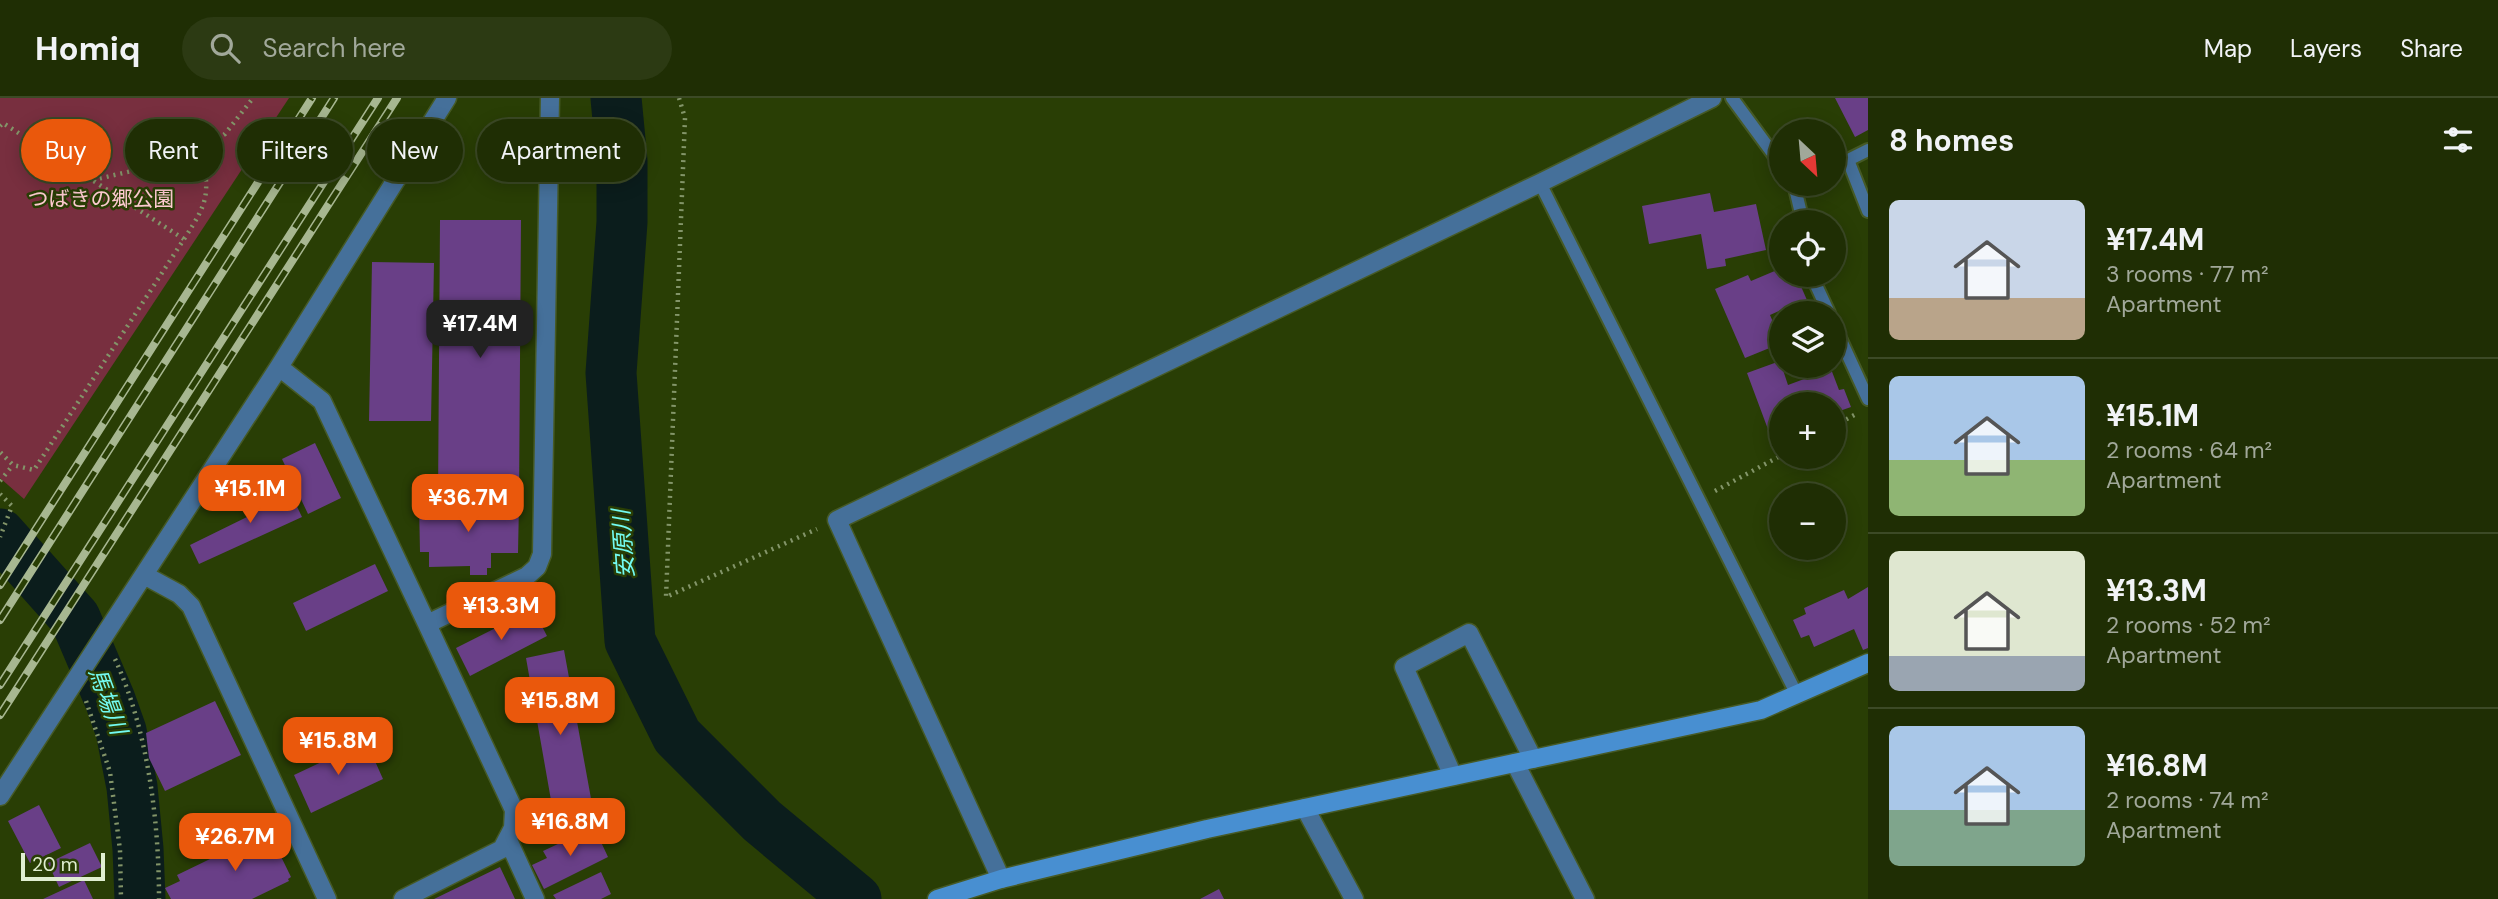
<!DOCTYPE html>
<html lang="en">
<head>
<meta charset="utf-8">
<style>
	:root { --surface:#1f2e04; --page:#2c3a13; --text:#f1f3f6; --muted:#a1a89a; --line:#3c4a26; --accent:#ea580c }
	body { margin:0; font-family:"DM Sans","Noto Sans JP",sans-serif; background:var(--page); color:var(--text); height:100vh; display:flex; flex-direction:column; font-size:26px; white-space:nowrap }
	* { box-sizing:border-box; margin:0 }
	p { font-size:23px; color:var(--muted) }
	.icon { flex:none; width:38px; height:38px; fill:none; stroke:currentColor; stroke-width:2; stroke-linecap:round; stroke-linejoin:round }
	.map { position:relative; flex:1; overflow:hidden }
	.panel { display:flex; flex-direction:column; background:var(--surface); width:630px }
	.panel>* { flex:none }
	.banner { position:absolute; left:21px; top:21px; width:665px; height:63px; display:flex; gap:14px }
	.needle { width:46px; rotate:154deg }
	.controls { position:absolute; left:1769px; top:21px; display:grid; gap:14px }
	.controls a { display:grid; place-items:center; width:77px; height:77px; border-radius:50%; background:var(--surface); box-shadow:0 4px 18px #0003,0 0 0 2px var(--line); font-size:35px }
	.scale { position:absolute; left:21px; bottom:18px; width:84px; box-sizing:border-box; padding-left:7px; border:4px solid #e0efd1; border-top:0; font-size:19px; line-height:24px; white-space:nowrap; color:#e0efd1; -webkit-text-stroke:5px #293e05; paint-order:stroke }
	.price { position:absolute; translate:-50% -60px; padding:0 16px; border-radius:14px; background:var(--accent); color:#fff; font-size:23px; line-height:46px; filter:drop-shadow(0 2px 4px #0008) }
	.price::after { content:''; position:absolute; left:50%; top:42px; width:21px; height:16px; margin-left:-10px; background:inherit; clip-path:polygon(0 0,100% 0,50% 100%) }
	.price.on { background:#222; color:#fff }
	ul { padding:0; list-style:none }
	li { display:flex; align-items:center; gap:21px; height:175px; padding:0 21px }
	li+li { border-top:2px solid var(--line) }
	li span { display:grid; place-items:center; flex:none; width:196px; height:140px; border-radius:10px; color:#555 }
	li>.icon { margin-inline-start:auto }
	span .icon { width:84px; height:84px; fill:#fffc; stroke-width:1 }
	li b { font-size:30px }
	h2 { display:flex; justify-content:space-between; align-items:center; height:84px; padding:0 21px; font-size:30px }
	.tag { padding:0 24px; border-radius:32px; background:var(--surface); box-shadow:0 4px 18px #0003,0 0 0 2px var(--line); font-size:24px; line-height:63px }
	.tag.on { background:var(--accent); color:#fff }
	header { display:flex; align-items:center; gap:42px; box-sizing:border-box; height:98px; padding:0 35px; background:var(--surface); border-bottom:2px solid var(--line) }
	header strong { font-size:33px }
	nav { display:flex; gap:38px; margin-inline-start:auto; font-size:24px }
	.search { width:490px; height:63px; background:var(--page); display:flex; align-items:center; gap:18px; box-sizing:border-box; padding:0 24px; border-radius:38px; color:var(--muted); font-size:26px }
	main { display:flex; flex:1; min-height:0 }
	.map>svg:first-child { display:block }
	.green { fill:#782f3f }
	.lines { fill:none; stroke-linecap:round; stroke-linejoin:round }
	.river { stroke:#0b1d1c; stroke-width:51 }
	.building { fill:#693f87 }
	.lane-casing { stroke:#465a26; stroke-width:16 }
	.street-casing { stroke:#465a26; stroke-width:21 }
	.secondary-casing { stroke:#465a26; stroke-width:21 }
	.path { stroke:#839569; stroke-width:4.5; stroke-dasharray:2 5; stroke-linecap:butt }
	.lane { stroke:#45709a; stroke-width:12 }
	.street { stroke:#45709a; stroke-width:18 }
	.secondary { stroke:#488fd1; stroke-width:18 }
	.rail-casing { stroke:#a7b791; stroke-width:8 }
	.rail { stroke:#293e05; stroke-width:5; stroke-dasharray:16; stroke-linecap:butt }
	.labels { text-anchor:middle; stroke-width:5; stroke-linejoin:round; paint-order:stroke }
	.park-label { font-size:21px; fill:#fecad1; stroke:#293e05 }
	.water-label { font-size:23px; font-style:italic; fill:#73fbf2; stroke:#293e05 }
</style>
</head>
<body>
<header>
<strong>Homiq</strong>
<div class="search"><svg class="icon" aria-label="search" viewBox="0 0 24 24"><circle cx="10" cy="10" r="6"/><path d="M15 15l6 6"/></svg>Search here</div>
<nav><a>Map</a><a>Layers</a><a>Share</a></nav>
</header>
<main>
<div class="map">
<svg width="1868" height="801" viewBox="0 0 1868 801">
	<rect width="100%" height="100%" fill="#293e05"/>
	<path class="green" d="M 0,0 L 289,0 L 24,401 L 0,380 Z"/>
	<g class="lines">
		<path class="river" d="M 616,0 L 622,63 L 622,124 L 611,275 L 630,543 L 677,638 L 762,723 L 856,801
			M 0,436 L 75,520 L 110,602 L 121,633 L 132,689 L 138,751 L 140,801"/>
	</g>
	<path class="building" d="M 1835,0 L 1868,0 L 1868,32 L 1855,39 Z
		M 1710,95 L 1714,114 L 1756,106 L 1766,152 L 1725,161 L 1726,168 L 1707,171 L 1701,136 L 1649,146 L 1642,108 Z
		M 440,122 L 521,122 L 519,403 L 438,402 Z
		M 372,164 L 434,165 L 431,323 L 369,323 Z
		M 1782,170 L 1782,177 L 1796,177 L 1810,209 L 1794,215 L 1785,215 L 1783,211 L 1770,217 L 1782,245 L 1745,260 L 1715,191 L 1748,177 L 1751,183 Z
		M 1780,263 L 1788,287 L 1831,271 L 1839,292 L 1844,291 L 1851,309 L 1834,315 L 1834,306 L 1782,306 L 1781,344 L 1776,331 L 1769,334 L 1747,275 Z
		M 315,345 L 341,400 L 308,416 L 282,361 Z
		M 287,388 L 302,419 L 199,466 L 190,447 L 249,418 L 244,408 Z
		M 419,406 L 519,406 L 518,455 L 491,455 L 491,470 L 487,470 L 487,477 L 470,477 L 470,468 L 429,469 L 429,454 L 420,454 Z
		M 375,466 L 388,493 L 306,533 L 293,505 Z
		M 1868,489 L 1868,550 L 1863,552 L 1854,531 L 1814,549 L 1809,537 L 1801,540 L 1793,522 L 1806,516 L 1804,510 L 1844,492 L 1848,501 Z
		M 533,511 L 547,538 L 470,578 L 456,550 Z
		M 564,552 L 594,717 L 555,725 L 526,560 Z
		M 215,603 L 241,657 L 165,693 L 149,660 L 146,635 Z
		M 366,643 L 383,681 L 311,715 L 294,677 Z
		M 39,707 L 61,750 L 30,765 L 8,723 Z
		M 594,729 L 608,759 L 544,791 L 532,767 L 547,760 L 543,753 Z
		M 266,734 L 269,734 L 291,779 L 288,781 L 289,783 L 252,801 L 171,801 L 165,790 L 180,783 L 177,777 Z
		M 90,745 L 102,769 L 59,789 L 48,765 Z
		M 500,769 L 515,801 L 434,801 Z
		M 601,774 L 611,796 L 601,801 L 556,801 L 553,797 Z
		M 84,782 L 93,801 L 43,801 Z
		M 1219,791 L 1224,801 L 1200,801 Z"/>
	<g class="lines">
		<defs>
			<path id="lane" d="M 1732,0 L 1782,68
				M 1848,62 L 1868,113
				M 1834,69 L 1868,52
				M 1540,85 L 1796,595
				M 1794,86 L 1803,124
				M 1814,177 L 1816,187 L 1829,215
				M 1834,227 L 1868,301"/>
			<path id="street" d="M 279,269 L 322,303 L 427,526
				M 144,477 L 179,496 L 191,508 L 327,801
				M 1515,665 L 1585,801
				M 1453,678 L 1404,569 L 1469,535 L 1533,661
				M 0,698 L 279,269 L 447,0
				M 1305,710 L 1354,801
				M 508,742 L 535,801
				M 1001,781 L 837,422 L 1540,85 L 1712,0
				M 403,801 L 502,751 L 513,730 L 514,712 L 427,526 L 527,478 L 537,469 L 542,456 L 550,0"/>
			<path id="secondary" d="M 937,801 L 1001,781 L 1207,731 L 1761,612 L 1868,565"/>
		</defs>
		<use href="#lane" class="lane-casing"/>
		<use href="#street" class="street-casing"/>
		<use href="#secondary" class="secondary-casing"/>
		<path class="path" d="M 679,0 L 685,20 L 666,499 L 817,431
			M 0,28 L 3,25 L 184,141 L 34,372 L 13,367 L 0,354
			M 93,82 L 188,60 L 225,36 L 253,0
			M 184,141 C 209,103 210,96 201,51
			M 1834,328 L 1858,315
			M 0,383 L 13,367
			M 1715,393 L 1782,357
			M 0,396 L 12,408 L 0,439
			M 115,561 C 148,633 159,723 159,801
			M 86,603 L 110,674 L 120,752 L 121,801"/>
		<use href="#lane" class="lane"/>
		<use href="#street" class="street"/>
		<use href="#secondary" class="secondary"/>
		<defs>
			<path id="rail" d="M 0,487 L 312,0
				M 0,522 L 334,0
				M 0,587 L 378,0
				M 0,617 L 397,0"/>
		</defs>
		<use href="#rail" class="rail-casing"/>
		<use href="#rail" class="rail"/>
	</g>
	<g class="labels">
		<g class="park-label">
			<text x="101" y="108">つばきの郷公園</text>
		</g>
		<g class="water-label">
			<text transform="translate(623 446) rotate(-94)" y="8">安原川</text>
			<text transform="translate(108 603) rotate(70)" y="8">馬場川</text>
		</g>
	</g>
</svg>
<div class="controls">
<a><svg class="needle" viewBox="-14 -14 28 28"><path d="M0-13l5 13h-10z" fill="#e53935"/><path d="M0 13l5-13h-10z" fill="#a1a89a"/></svg></a>
<a><svg class="icon" aria-label="locate" viewBox="0 0 24 24"><circle cx="12" cy="12" r="6"/><path d="M12 2v4M12 18v4M2 12h4M18 12h4"/></svg></a>
<a><svg class="icon" aria-label="layers" viewBox="0 0 24 24"><path d="M12 4l9 5-9 5-9-5zM3 14l9 5 9-5"/></svg></a>
<a>+</a>
<a>−</a>
</div>
<div class="scale">20 m</div>
<b class="price on" style="left:480px;top:262px">¥17.4M</b>
<b class="price" style="left:250px;top:427px">¥15.1M</b>
<b class="price" style="left:468px;top:436px">¥36.7M</b>
<b class="price" style="left:501px;top:544px">¥13.3M</b>
<b class="price" style="left:560px;top:639px">¥15.8M</b>
<b class="price" style="left:338px;top:679px">¥15.8M</b>
<b class="price" style="left:570px;top:760px">¥16.8M</b>
<b class="price" style="left:235px;top:775px">¥26.7M</b>
<div class="banner">
<a class="tag on">Buy</a>
<a class="tag">Rent</a>
<a class="tag">Filters</a>
<a class="tag">New</a>
<a class="tag">Apartment</a>
</div>
</div>
<section class="panel">
<h2>8 homes<svg class="icon" aria-label="filters" viewBox="0 0 24 24"><path d="M4 7h16M4 17h16"/><circle cx="9" cy="7" r="2"/><circle cx="15" cy="17" r="2"/></svg></h2>
<ul>
<li><span style="background:linear-gradient(#c9d6e8 70%,#b9a48a 0)"><svg class="icon" aria-label="home" viewBox="0 0 24 24"><path d="M3 11l9-7 9 7M6 9v11h12V9"/></svg></span><div><b>¥17.4M</b><p>3 rooms · 77 m²</p><p>Apartment</p></div></li>
<li><span style="background:linear-gradient(#a9c7e8 60%,#8fb573 0)"><svg class="icon" aria-label="home" viewBox="0 0 24 24"><path d="M3 11l9-7 9 7M6 9v11h12V9"/></svg></span><div><b>¥15.1M</b><p>2 rooms · 64 m²</p><p>Apartment</p></div></li>
<li><span style="background:linear-gradient(#dfe7d0 75%,#9aa5b1 0)"><svg class="icon" aria-label="home" viewBox="0 0 24 24"><path d="M3 11l9-7 9 7M6 9v11h12V9"/></svg></span><div><b>¥13.3M</b><p>2 rooms · 52 m²</p><p>Apartment</p></div></li>
<li><span style="background:linear-gradient(#a9c7e8 60%,#7fa58c 0)"><svg class="icon" aria-label="home" viewBox="0 0 24 24"><path d="M3 11l9-7 9 7M6 9v11h12V9"/></svg></span><div><b>¥16.8M</b><p>2 rooms · 74 m²</p><p>Apartment</p></div></li>
</ul>
</section>
</main>
</body>
</html>
